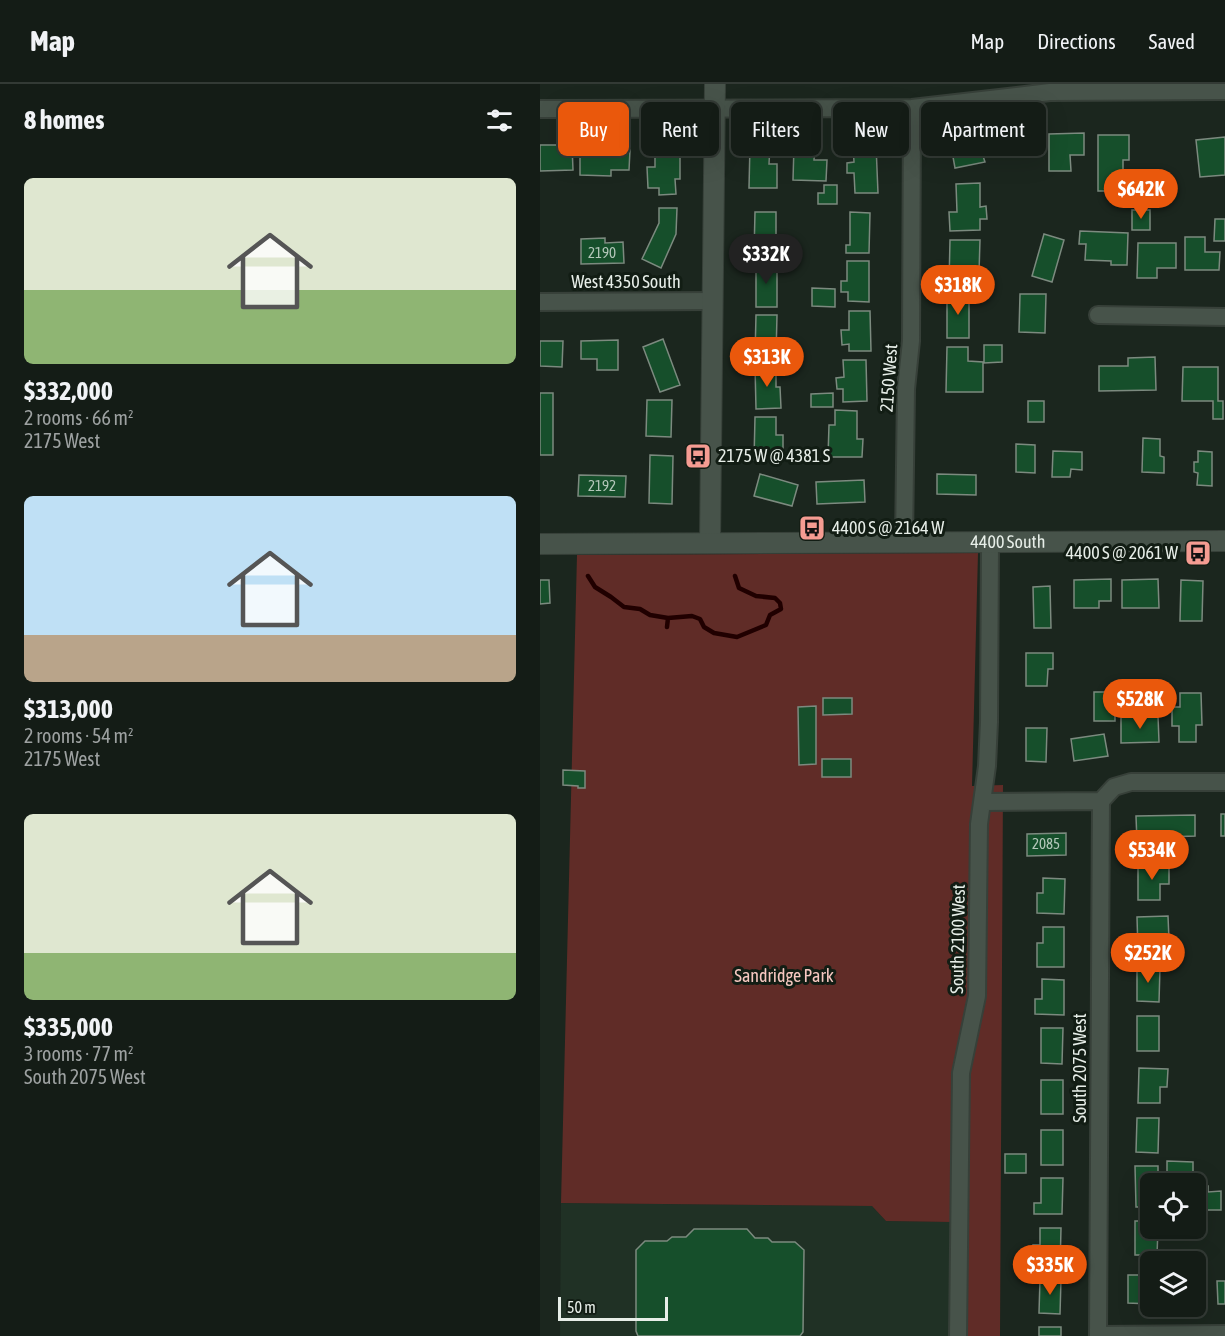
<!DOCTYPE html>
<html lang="en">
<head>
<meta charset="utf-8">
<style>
	:root { --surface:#141c16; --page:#1d251f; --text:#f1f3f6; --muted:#9da1a1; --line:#333a35; --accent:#ea580c }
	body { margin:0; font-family:"Asap Condensed",sans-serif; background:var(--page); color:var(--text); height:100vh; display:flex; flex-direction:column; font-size:22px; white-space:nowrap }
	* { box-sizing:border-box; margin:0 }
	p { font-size:20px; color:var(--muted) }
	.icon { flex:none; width:33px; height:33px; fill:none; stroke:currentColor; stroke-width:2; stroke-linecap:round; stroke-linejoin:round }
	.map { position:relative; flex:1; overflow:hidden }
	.details { display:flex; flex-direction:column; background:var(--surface); width:540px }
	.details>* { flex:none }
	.hud { position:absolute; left:18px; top:18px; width:570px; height:54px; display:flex; gap:12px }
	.fabs { position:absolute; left:600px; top:1089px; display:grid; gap:12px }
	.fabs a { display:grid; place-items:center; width:66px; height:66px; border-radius:9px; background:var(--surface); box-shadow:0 6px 24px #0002,0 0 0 2px var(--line); font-size:30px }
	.scale { position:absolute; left:18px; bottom:15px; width:110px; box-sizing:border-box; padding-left:6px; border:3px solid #e7eee8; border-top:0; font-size:16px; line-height:21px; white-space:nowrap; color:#e7eee8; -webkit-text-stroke:4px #121d14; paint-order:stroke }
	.price { position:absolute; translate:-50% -51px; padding:0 14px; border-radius:21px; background:var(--accent); color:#fff; font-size:20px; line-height:39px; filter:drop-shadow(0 2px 3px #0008) }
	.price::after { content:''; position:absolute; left:50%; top:36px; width:18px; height:14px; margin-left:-9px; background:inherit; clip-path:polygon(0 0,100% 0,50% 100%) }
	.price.current { background:#222; color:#fff }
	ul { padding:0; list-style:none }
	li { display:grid; align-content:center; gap:12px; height:318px; padding:0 24px }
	li span { display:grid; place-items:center; height:186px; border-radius:9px; color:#555 }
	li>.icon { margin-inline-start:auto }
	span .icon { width:108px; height:108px; fill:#fffc; stroke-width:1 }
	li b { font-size:26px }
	h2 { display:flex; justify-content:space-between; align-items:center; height:72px; padding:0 24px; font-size:26px }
	.chip { padding:0 21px; border-radius:9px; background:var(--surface); box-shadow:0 6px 24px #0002,0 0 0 2px var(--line); font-size:21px; line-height:54px }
	.chip.current { background:var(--accent); color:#fff }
	header { display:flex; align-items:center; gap:36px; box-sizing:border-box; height:84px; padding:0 30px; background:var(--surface); border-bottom:2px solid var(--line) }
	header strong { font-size:28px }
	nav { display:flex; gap:33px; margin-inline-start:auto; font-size:21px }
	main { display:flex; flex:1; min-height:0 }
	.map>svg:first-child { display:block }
	.built { fill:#203125 }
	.green { fill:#602c27 }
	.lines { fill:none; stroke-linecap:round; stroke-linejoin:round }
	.stream { stroke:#200000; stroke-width:4.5 }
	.building { fill:#164f2b; stroke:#7c8a7f; stroke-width:1.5 }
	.minor-casing { stroke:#374039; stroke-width:20 }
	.tertiary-casing { stroke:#374039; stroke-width:22 }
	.minor { stroke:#47534a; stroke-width:16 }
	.tertiary { stroke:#47534a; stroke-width:20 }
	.labels { text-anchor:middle; stroke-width:6; stroke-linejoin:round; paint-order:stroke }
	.number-label { font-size:15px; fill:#b3c6b9 }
	.street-label { font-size:18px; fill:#e7eee8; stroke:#121d14 }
	.poi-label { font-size:18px; fill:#e7eee8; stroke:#121d14; text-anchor:start }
	.park-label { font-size:18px; fill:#f7c8c1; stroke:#121d14 }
</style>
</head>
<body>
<header>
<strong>Map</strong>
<nav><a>Map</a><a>Directions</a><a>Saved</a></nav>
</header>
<main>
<section class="details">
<h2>8 homes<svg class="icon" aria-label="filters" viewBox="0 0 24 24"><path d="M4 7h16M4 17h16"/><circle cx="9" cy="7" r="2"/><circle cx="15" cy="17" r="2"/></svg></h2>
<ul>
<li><span style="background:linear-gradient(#dfe7d0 60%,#8fb573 0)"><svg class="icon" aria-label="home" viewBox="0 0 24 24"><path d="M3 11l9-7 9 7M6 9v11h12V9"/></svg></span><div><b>$332,000</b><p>2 rooms · 66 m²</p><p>2175 West</p></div></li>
<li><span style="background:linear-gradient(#bfe0f5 75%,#b9a48a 0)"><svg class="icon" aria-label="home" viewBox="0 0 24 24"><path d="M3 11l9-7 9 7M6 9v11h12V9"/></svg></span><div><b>$313,000</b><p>2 rooms · 54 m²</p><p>2175 West</p></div></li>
<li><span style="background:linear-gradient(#dfe7d0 75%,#8fb573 0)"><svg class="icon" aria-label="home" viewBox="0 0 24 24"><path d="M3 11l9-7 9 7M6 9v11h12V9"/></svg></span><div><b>$335,000</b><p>3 rooms · 77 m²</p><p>South 2075 West</p></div></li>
</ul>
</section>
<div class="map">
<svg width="685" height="1252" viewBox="0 0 685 1252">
	<rect width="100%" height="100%" fill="#1b261e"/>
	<path class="built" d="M 21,1119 L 332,1122 L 346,1137 L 410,1138 L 410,1252 L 20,1252 Z"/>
	<path class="green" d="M 438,469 L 432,702 L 463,701 L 460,1252 L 410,1252 L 410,1138 L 346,1137 L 332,1122 L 21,1119 L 37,471 Z"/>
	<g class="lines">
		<path class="stream" d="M 48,492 L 55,503 L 71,513 L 84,523 L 100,525 L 110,531 L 128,534
			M 127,543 L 128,534 L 152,532 L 160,535 L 164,543 L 174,549 L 197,553 L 226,541 L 230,531 L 241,525 L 240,519 L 235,514 L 216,512 L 199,504 L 195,492"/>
	</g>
	<path class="building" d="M 456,46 L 461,68 L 443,72 L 445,78 L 415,84 L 410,56 Z
		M 544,49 L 544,71 L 530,71 L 531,87 L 509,87 L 509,50 Z
		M 469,50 L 504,50 L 504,70 L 469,70 Z
		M 558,51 L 589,51 L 589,76 L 583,76 L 583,88 L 578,88 L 578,107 L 558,107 Z
		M 685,53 L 685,91 L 660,93 L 656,56 Z
		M 0,61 L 32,61 L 33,86 L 0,87 Z
		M 140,61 L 140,95 L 135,95 L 136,110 L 119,111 L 119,104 L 108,104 L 107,83 L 115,83 L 115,62 Z
		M 210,61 L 230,61 L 229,80 L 237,80 L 237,104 L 209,104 Z
		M 336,61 L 338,109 L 315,109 L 314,89 L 307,89 L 307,79 L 314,78 L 313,62 Z
		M 254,62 L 275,62 L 274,76 L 287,76 L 286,97 L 253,96 Z
		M 40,65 L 90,66 L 89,86 L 71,86 L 71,92 L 40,91 Z
		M 440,99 L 440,123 L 446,122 L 447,135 L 440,135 L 440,146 L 410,147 L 409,128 L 417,128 L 416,100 Z
		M 284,101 L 297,101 L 297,120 L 278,120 L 278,109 L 284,109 Z
		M 119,124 L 137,124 L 136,150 L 121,184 L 102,175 L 119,139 Z
		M 592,126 L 610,126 L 610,146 L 592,146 Z
		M 215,128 L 236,128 L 236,151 L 239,151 L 238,170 L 214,170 Z
		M 310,128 L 330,129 L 329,169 L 306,169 L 306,161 L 310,161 Z
		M 675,135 L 685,135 L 685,157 L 674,157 Z
		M 540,147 L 588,149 L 587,181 L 571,181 L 571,177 L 545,176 L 546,160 L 539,160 Z
		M 504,150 L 524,156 L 512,198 L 492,192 Z
		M 645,153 L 665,153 L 665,168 L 680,168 L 679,186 L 645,186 Z
		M 65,154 L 65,159 L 83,158 L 84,179 L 41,180 L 41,155 Z
		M 410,156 L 440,156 L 439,189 L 431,189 L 431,201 L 409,200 Z
		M 598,159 L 636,159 L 636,184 L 617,184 L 617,194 L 597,194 Z
		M 307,177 L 329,177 L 329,218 L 308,217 L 308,208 L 301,208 L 301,197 L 307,197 Z
		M 216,180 L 237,180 L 237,223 L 216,223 Z
		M 272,204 L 295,205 L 295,223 L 272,222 Z
		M 407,209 L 429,209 L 429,254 L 407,254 Z
		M 480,210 L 506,210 L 505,249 L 479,248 Z
		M 309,227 L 330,227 L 331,267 L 309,267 L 309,260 L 302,261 L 301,246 L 309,246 Z
		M 216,231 L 237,231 L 236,272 L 215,272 Z
		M 123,255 L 140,301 L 120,308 L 103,263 Z
		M 78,256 L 78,286 L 57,286 L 57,275 L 41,275 L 41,257 Z
		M 0,257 L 23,257 L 22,283 L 0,282 Z
		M 444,261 L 462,261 L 462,278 L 444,279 Z
		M 407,263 L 428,263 L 428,277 L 443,278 L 443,308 L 406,308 Z
		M 615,273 L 616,306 L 559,307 L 559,282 L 588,282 L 588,274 Z
		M 303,276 L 326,276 L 327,317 L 303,318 L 303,305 L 297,305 L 296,294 L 304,293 Z
		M 215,282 L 236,282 L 236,303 L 240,303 L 241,324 L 216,325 Z
		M 643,283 L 678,283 L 678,317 L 683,317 L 683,335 L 673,335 L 673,317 L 642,317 Z
		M 0,309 L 13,309 L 13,371 L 0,371 Z
		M 293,309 L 293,323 L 271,323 L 271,310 Z
		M 107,316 L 132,316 L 131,353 L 106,352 Z
		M 488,317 L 504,317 L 504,338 L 488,338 Z
		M 295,326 L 317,327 L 317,355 L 323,355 L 322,373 L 288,373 L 289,341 L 295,341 Z
		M 215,333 L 236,333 L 236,351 L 243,351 L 243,368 L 237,368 L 237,376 L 214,376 Z
		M 603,354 L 620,355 L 620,372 L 624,373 L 624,389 L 602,388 Z
		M 476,360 L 495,361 L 495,389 L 476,388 Z
		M 513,367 L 542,368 L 542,386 L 531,385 L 530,393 L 512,393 Z
		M 658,367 L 672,368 L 672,402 L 657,401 L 658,389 L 654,388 L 654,378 L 658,378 Z
		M 110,371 L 133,372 L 132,420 L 109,419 Z
		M 220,390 L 258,401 L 252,422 L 214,412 Z
		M 397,390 L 436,391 L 436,411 L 397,410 Z
		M 39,391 L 86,392 L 85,413 L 38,412 Z
		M 324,396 L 325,418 L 277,420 L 276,398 Z
		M 571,495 L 571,517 L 559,517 L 559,524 L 534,524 L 534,496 Z
		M 618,495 L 619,524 L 582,524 L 582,496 Z
		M 0,496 L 9,496 L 10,519 L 0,520 Z
		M 641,496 L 663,497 L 662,537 L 640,537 Z
		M 510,502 L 511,544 L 494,544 L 493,503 Z
		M 486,569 L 513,569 L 513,585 L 508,585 L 507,602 L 486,602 Z
		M 554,608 L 575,608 L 575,637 L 554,637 Z
		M 640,609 L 661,609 L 662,641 L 656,641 L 656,658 L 639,658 L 639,642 L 632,642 L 632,623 L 640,623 Z
		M 283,614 L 312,614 L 312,630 L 283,631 Z
		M 276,622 L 276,680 L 259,681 L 258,623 Z
		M 618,632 L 619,658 L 581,659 L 581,633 Z
		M 486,644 L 507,644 L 506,678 L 486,677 Z
		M 564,650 L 568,672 L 534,677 L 531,655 Z
		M 282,675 L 311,675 L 311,693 L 282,693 Z
		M 23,686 L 45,687 L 45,704 L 38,704 L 38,702 L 23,701 Z
		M 681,730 L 685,730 L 685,752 L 681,752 Z
		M 655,731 L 655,752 L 626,753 L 626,757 L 597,758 L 596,732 Z
		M 526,749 L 526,771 L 487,772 L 487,750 Z
		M 598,780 L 629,780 L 629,800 L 620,800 L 620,816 L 598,816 Z
		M 503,794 L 525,795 L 524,830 L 497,829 L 497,809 L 503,809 Z
		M 628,832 L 629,856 L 620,856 L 620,867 L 598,867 L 597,833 Z
		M 503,843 L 524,843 L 524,883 L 497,883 L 497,859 L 503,859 Z
		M 597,883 L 620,883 L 619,918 L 597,917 Z
		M 502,895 L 524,896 L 524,931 L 495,930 L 495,915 L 502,915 Z
		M 597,932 L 619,932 L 619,967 L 597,967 Z
		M 501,944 L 523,944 L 522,980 L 501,979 Z
		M 599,984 L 628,985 L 627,1003 L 620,1003 L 620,1019 L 598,1019 Z
		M 501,996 L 523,996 L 523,1030 L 501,1030 Z
		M 597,1034 L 619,1034 L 618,1069 L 596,1068 Z
		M 501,1046 L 523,1046 L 523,1081 L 501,1081 Z
		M 465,1070 L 486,1070 L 486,1089 L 465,1089 Z
		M 627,1077 L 653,1078 L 653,1089 L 627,1089 Z
		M 595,1082 L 618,1082 L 618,1093 L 625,1093 L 625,1100 L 610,1100 L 610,1123 L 596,1123 Z
		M 501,1094 L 523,1094 L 522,1130 L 494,1130 L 494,1119 L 501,1119 Z
		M 658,1102 L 668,1102 L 668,1108 L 681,1107 L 681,1126 L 659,1126 Z
		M 595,1137 L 610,1137 L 610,1144 L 618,1144 L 617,1171 L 595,1171 Z
		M 500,1144 L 521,1144 L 520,1185 L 500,1184 L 500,1177 L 493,1177 L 493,1161 L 500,1161 Z
		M 154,1145 L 207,1145 L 215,1154 L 228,1154 L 232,1158 L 255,1158 L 264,1166 L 263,1248 L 260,1252 L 98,1252 L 96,1247 L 96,1166 L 105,1157 L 127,1157 L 132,1153 L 146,1153 Z
		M 599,1185 L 610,1185 L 610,1220 L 588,1219 L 588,1191 L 599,1191 Z
		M 500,1195 L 521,1195 L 520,1230 L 499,1229 Z
		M 677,1197 L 685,1197 L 685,1220 L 678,1220 Z
		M 499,1243 L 521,1243 L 521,1252 L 499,1252 Z"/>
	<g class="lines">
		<defs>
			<path id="minor" d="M 0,25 L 372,24 L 510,8 L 685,7
				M 0,218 L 172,217
				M 558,231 L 685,233
				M 364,459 L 366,305 L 371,257 L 372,24
				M 442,718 L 561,717 L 574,703 L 591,698 L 685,698
				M 558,1251 L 685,1250
				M 418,1252 L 421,989 L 437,912 L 439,740 L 447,682 L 449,638 L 450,458
				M 558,1252 L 561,717"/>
			<g id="tertiary">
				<path d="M 170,459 L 175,0"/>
				<path id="s1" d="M 0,460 L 685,457"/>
			</g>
		</defs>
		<use href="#minor" class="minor-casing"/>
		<use href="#tertiary" class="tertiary-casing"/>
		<use href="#minor" class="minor"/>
		<use href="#tertiary" class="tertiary"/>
	</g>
	<defs>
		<symbol id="bus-square" viewBox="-11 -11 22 22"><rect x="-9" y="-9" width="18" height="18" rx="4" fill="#f59c92" stroke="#121d14"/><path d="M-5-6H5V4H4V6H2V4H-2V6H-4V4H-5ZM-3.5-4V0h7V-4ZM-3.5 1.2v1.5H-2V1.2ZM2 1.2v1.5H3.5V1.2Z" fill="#111"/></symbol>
	</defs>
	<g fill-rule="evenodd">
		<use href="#bus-square" x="143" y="357" width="30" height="30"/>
		<use href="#bus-square" x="257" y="429" width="30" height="30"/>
		<use href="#bus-square" x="643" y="454" width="30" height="30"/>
	</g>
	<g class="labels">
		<g class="number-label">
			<text x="62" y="174">2190</text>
			<text x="62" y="407">2192</text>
			<text x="506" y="765">2085</text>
		</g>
		<g class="street-label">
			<text x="86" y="204">West 4350 South</text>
			<text transform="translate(349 294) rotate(-86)" y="6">2150 West</text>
			<text dy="6" stroke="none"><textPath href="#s1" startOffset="468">4400 South</textPath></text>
			<text transform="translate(418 855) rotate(-89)" y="6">South 2100 West</text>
			<text transform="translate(540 984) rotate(-90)" y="6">South 2075 West</text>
		</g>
		<g class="poi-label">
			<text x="178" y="378">2175 W @ 4381 S</text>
			<text x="292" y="450">4400 S @ 2164 W</text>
			<text x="638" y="475" text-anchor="end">4400 S @ 2061 W</text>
		</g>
		<g class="park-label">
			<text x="244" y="898">Sandridge Park</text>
		</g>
	</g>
</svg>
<div class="fabs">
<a><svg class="icon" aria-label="locate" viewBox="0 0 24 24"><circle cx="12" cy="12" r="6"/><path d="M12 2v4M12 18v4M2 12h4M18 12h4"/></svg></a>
<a><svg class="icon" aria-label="layers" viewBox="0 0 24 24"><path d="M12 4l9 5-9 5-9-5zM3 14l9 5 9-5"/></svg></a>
</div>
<div class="scale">50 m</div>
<b class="price" style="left:601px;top:136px">$642K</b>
<b class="price current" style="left:226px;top:201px">$332K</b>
<b class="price" style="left:418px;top:232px">$318K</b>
<b class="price" style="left:227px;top:304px">$313K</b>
<b class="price" style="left:600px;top:646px">$528K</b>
<b class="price" style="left:612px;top:797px">$534K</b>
<b class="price" style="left:608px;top:900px">$252K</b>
<b class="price" style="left:510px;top:1212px">$335K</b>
<div class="hud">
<a class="chip current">Buy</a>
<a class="chip">Rent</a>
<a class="chip">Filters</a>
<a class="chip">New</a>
<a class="chip">Apartment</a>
</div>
</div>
</main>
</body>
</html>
